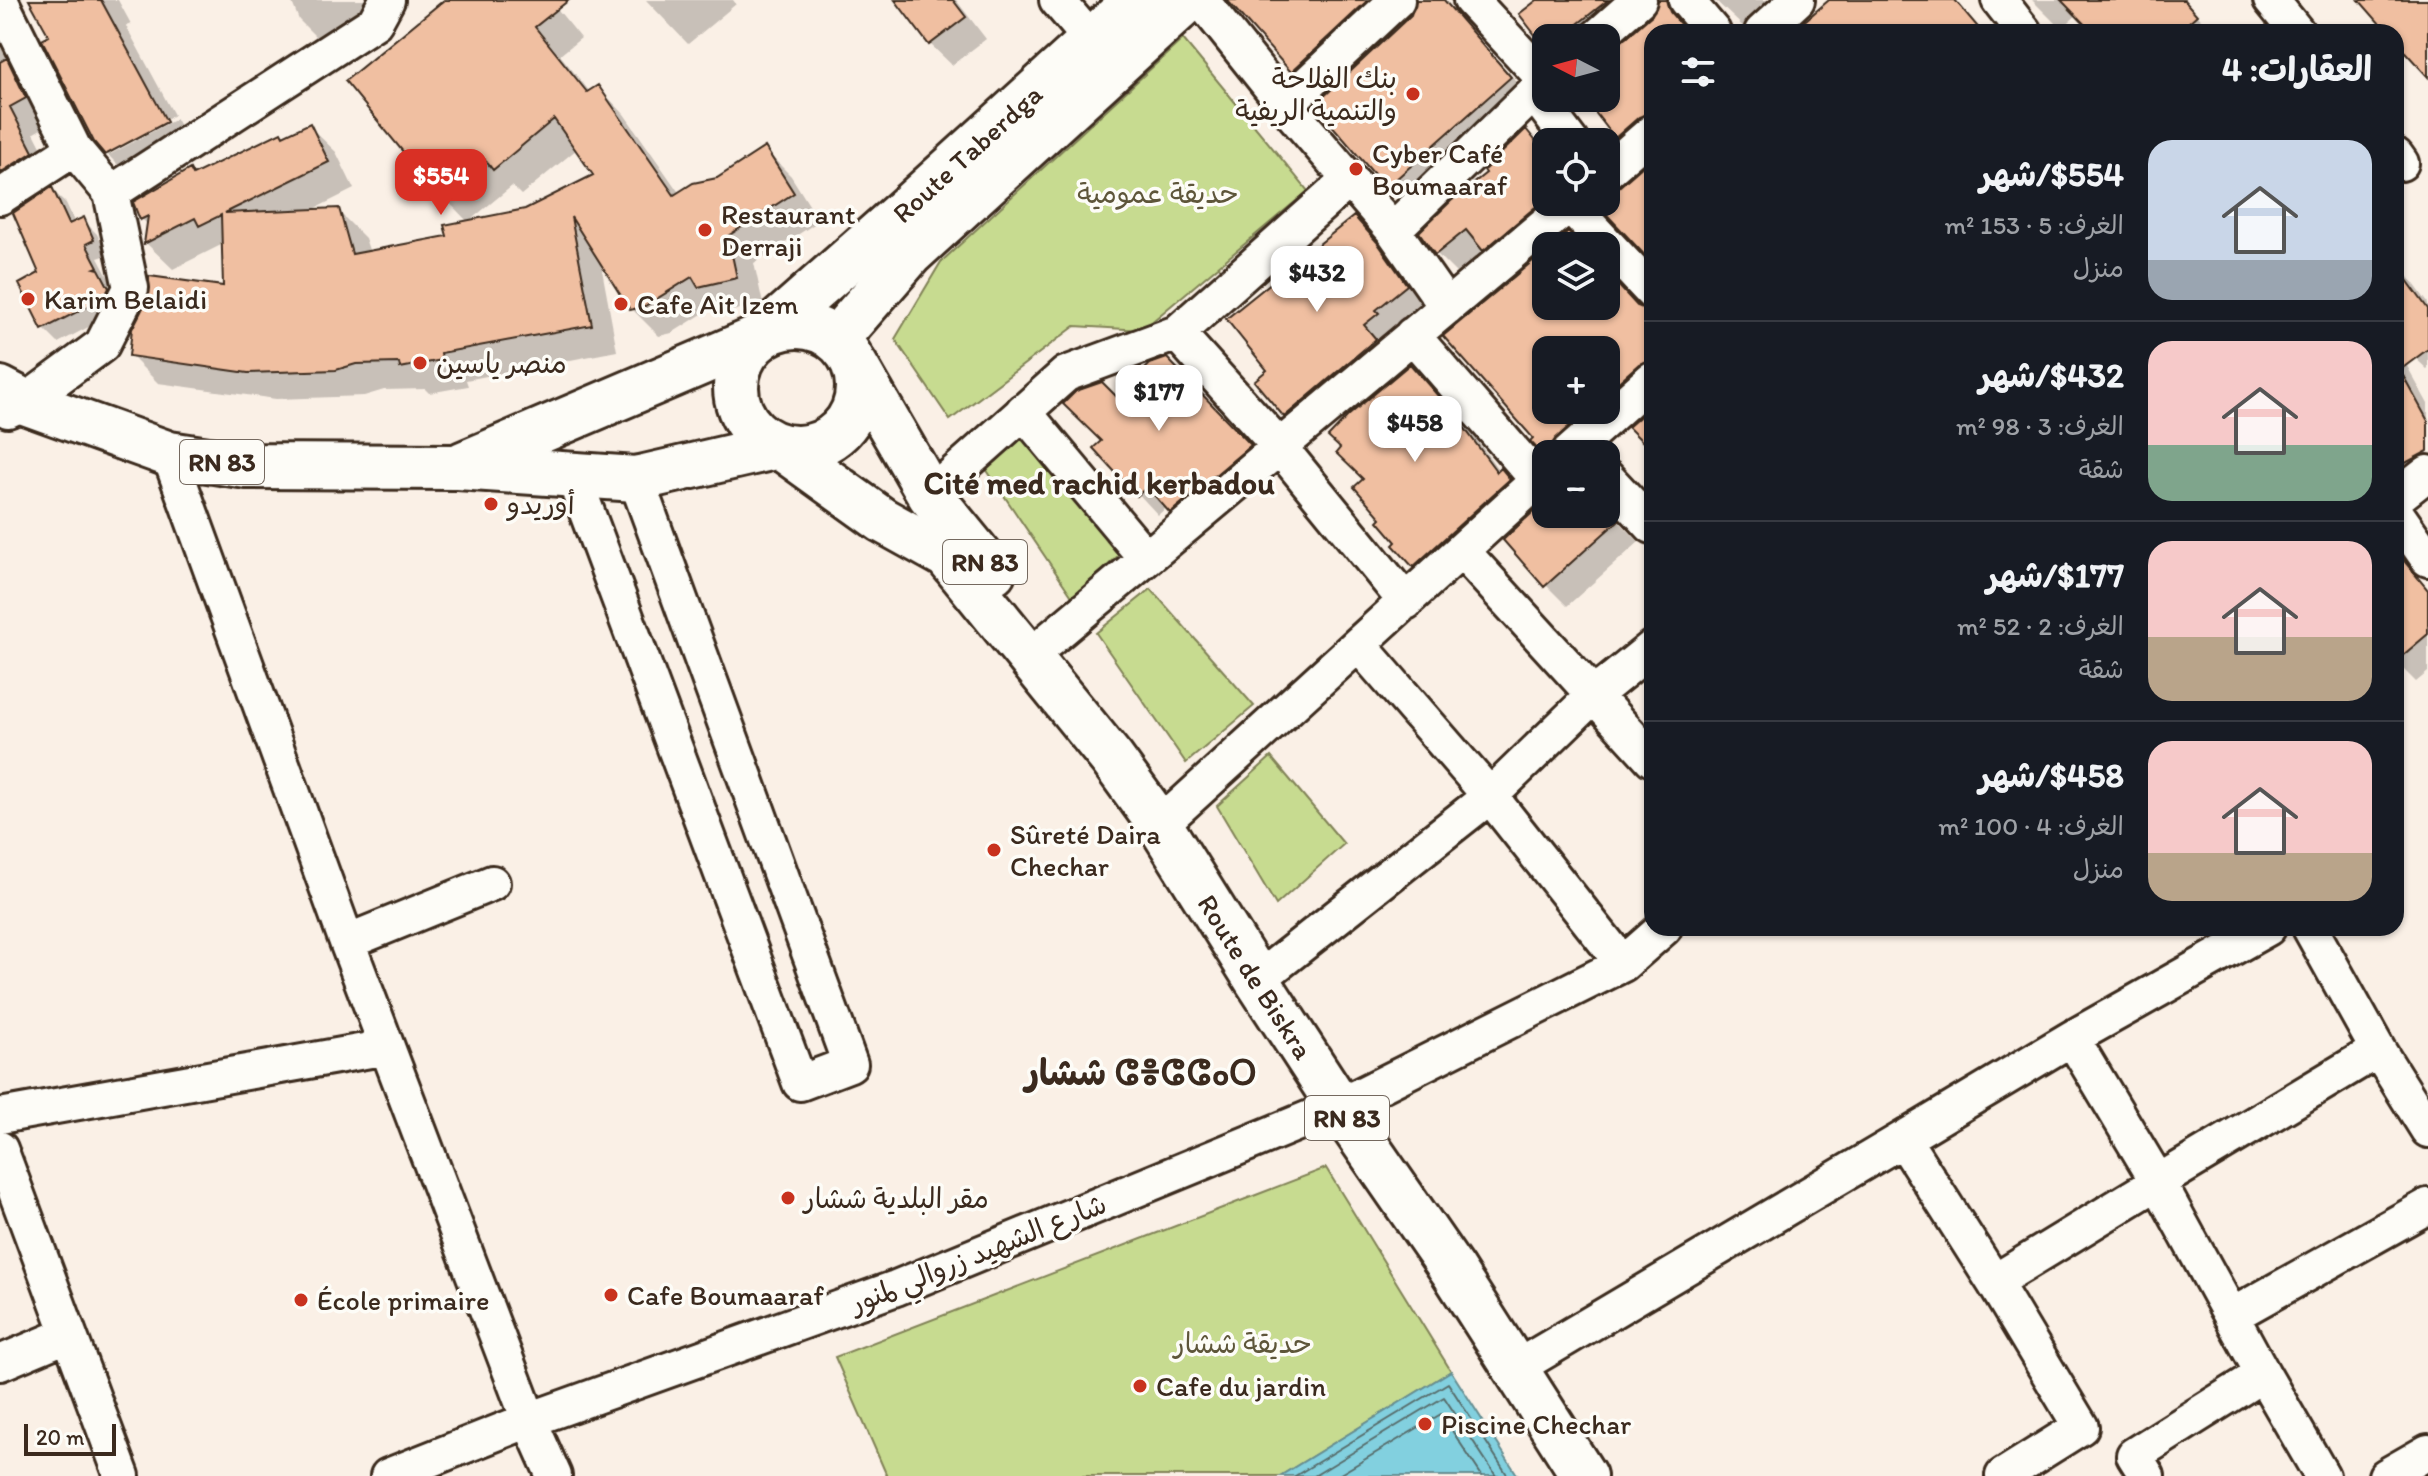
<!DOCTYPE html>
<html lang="ar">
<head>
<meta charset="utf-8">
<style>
	:root { --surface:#171b24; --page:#242831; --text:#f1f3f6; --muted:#9ea1a6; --line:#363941; --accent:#d93025 }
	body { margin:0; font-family:Itim,"Playpen Sans Arabic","Noto Sans Tifinagh",sans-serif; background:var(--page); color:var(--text); direction:rtl; height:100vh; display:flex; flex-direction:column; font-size:30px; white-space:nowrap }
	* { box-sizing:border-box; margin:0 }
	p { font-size:26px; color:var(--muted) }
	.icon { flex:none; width:44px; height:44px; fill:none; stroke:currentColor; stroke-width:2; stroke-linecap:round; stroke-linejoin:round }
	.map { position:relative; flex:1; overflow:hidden; direction:ltr }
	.side { position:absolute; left:1644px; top:24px; width:760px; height:912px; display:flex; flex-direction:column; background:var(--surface); border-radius:24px; box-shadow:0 2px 6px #0004; direction:rtl }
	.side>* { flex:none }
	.needle { width:52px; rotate:276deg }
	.buttons { position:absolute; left:1532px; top:24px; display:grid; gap:16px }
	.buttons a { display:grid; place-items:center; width:88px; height:88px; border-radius:16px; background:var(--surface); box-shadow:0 2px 6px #0004; font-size:40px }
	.scale { position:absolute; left:24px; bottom:20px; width:92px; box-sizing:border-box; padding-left:8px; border:4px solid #3b2a1e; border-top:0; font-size:22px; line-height:28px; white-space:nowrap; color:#3b2a1e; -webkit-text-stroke:6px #fdfcf7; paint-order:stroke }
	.price { position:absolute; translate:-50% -68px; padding:0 18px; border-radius:16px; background:#fff; color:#222; font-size:26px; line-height:52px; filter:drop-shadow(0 2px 4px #0008) }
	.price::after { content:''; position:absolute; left:50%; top:48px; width:24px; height:18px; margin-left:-12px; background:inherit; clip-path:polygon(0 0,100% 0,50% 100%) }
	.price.selected { background:var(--accent); color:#fff }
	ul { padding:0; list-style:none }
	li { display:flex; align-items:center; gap:24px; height:200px; padding:0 32px }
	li+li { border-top:2px solid var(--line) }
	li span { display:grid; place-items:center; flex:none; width:224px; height:160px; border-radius:24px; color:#555 }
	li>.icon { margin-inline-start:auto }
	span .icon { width:96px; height:96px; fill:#fffc; stroke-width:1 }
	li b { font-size:34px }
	h2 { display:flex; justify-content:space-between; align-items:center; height:96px; padding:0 32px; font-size:34px }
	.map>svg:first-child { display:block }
	.green { fill:#c7db90; stroke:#818257; stroke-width:2 }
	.water { fill:#82d0df; stroke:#668e92; stroke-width:2 }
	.shadow { fill:#0003; fill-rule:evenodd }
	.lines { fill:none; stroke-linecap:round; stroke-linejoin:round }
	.shore { stroke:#576c6b; stroke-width:2 }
	.building { fill:#f0bfa1; stroke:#3b2a1e; stroke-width:2 }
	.minor-casing { stroke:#3b2a1e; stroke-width:40 }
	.major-casing { stroke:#3b2a1e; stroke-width:50 }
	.minor { stroke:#fdfcf7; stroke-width:34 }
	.major { stroke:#fdfcf7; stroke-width:44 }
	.poi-dot { fill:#c8321e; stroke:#fdfcf7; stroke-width:3 }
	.labels { text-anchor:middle; stroke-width:7; stroke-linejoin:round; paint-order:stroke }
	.shield { fill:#fdfcf7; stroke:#75695f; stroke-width:2 }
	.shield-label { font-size:26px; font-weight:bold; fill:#3b2a1e }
	.poi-label { font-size:28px; fill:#3b2a1e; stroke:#fdfcf7; text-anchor:start }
	.street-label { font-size:28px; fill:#3b2a1e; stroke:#fdfcf7 }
	.park-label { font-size:28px; fill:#5e563a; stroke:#fdfcf7 }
	.quarter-label { font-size:32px; font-weight:bold; fill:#3b2a1e; stroke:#fdfcf7 }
	.district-label { font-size:36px; font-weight:bold; fill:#3b2a1e; stroke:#fdfcf7 }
</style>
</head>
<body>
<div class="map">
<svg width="2428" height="1476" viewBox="0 0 2428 1476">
	<rect width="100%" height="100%" fill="#faf0e6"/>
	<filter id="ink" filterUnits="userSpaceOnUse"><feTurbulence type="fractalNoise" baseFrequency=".0125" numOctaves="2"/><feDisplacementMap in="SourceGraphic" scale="16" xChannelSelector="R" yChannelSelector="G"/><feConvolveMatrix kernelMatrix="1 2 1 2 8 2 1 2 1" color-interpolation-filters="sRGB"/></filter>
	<g filter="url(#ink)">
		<path class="green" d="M 1183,39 L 1308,191 L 1142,330 L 1075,326 L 950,420 L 895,339 L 941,262 Z
			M 1022,438 L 1120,554 L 1073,598 L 984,466 Z
			M 1151,589 L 1254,706 L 1186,763 L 1096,633 Z
			M 1271,757 L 1344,844 L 1276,905 L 1217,806 Z
			M 1326,1168 L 1451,1371 L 1280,1476 L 887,1476 L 835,1357 Z"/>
		<path class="water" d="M 1451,1371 L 1518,1476 L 1280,1476 Z"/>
		<path class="shadow" d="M 32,0 L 118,0 L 131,24 L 126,26 L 174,115 L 111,150 L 111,154 L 176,119 L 194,150 L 135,182 L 107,154 Z
			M 291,0 L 379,0 L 320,41 L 299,20 Z
			M 447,0 L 550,0 L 581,38 L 560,55 L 590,92 L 598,87 L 624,114 L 680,194 L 718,180 L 765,150 L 791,176 L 819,221 L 754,263 L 763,304 L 727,312 L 718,304 L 672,333 L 659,336 L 632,309 L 600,259 L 617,351 L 466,380 L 468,386 L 429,393 L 425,389 L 384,390 L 364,396 L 276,399 L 158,383 L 131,356 L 225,288 L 224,248 L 221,245 L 173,269 L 146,243 L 149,226 L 142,219 L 194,177 L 309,126 L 336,152 L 354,189 L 308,212 L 338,211 L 365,238 L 370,253 L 449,238 L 525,211 L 596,176 L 577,149 L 521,195 L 512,186 L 468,222 L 442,195 Z
			M 646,0 L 733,0 L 736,4 L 688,44 Z
			M 898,0 L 956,0 L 986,39 L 952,65 L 930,44 Z
			M 1234,0 L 1445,0 L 1536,104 L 1414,212 L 1388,186 L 1413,15 L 1418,7 L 1409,11 L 1318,96 L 1293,70 Z
			M 1540,0 L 1797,0 L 1749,32 L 1717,2 L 1704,1 L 1687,25 L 1689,32 L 1652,32 L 1652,146 L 1638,157 L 1617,136 L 1587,98 L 1606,98 L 1606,57 L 1654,16 L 1660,1 L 1647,6 L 1606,38 L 1546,38 L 1546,45 Z
			M 2032,0 L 2183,0 L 2213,32 L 2095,32 L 2078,14 L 2061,29 Z
			M 0,36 L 50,124 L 34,133 L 57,178 L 0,203 Z
			M 1526,131 L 1546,152 L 1546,202 L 1458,275 L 1437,254 L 1422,233 L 1489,174 Z
			M 52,190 L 66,203 L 75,223 L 83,220 L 97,234 L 107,255 L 98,258 L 122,303 L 117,312 L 58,343 L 44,329 L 42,274 Z
			M 1354,218 L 1398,266 L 1427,307 L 1307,437 L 1286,415 L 1270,370 Z
			M 1546,252 L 1546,306 L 1606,306 L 1606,274 L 1639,309 L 1652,313 L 1652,392 L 1582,454 L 1546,455 L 1533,441 ZM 1546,350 L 1606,350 L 1606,410 L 1546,410 Z
			M 2396,259 L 2428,303 L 2428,370 L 2396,340 Z
			M 2396,346 L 2428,404 L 2428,490 L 2396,483 Z
			M 1410,366 L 1473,435 L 1500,472 L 1520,489 L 1433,585 L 1396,545 L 1399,542 L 1365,479 Z
			M 1187,381 L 1269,466 L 1191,532 L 1167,507 L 1158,515 L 1096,448 L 1104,441 L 1117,399 Z
			M 1606,496 L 1612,514 L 1639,542 L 1567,606 L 1546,585 L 1546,503 L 1546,514 L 1606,514 Z
			M 2396,554 L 2428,588 L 2428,672 L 2416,682 L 2396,662 Z"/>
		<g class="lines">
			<path class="shore" d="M 1295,1476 L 1448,1383 L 1508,1476
				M 1314,1476 L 1444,1397 L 1496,1476
				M 1337,1476 L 1441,1414 L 1482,1476"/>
		</g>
		<path class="building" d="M 29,0 L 101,0 L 167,122 L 105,155 L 94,142 L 42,40 L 49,36 Z
			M 444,0 L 569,0 L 535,27 L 587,92 L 598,85 L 674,195 L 693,183 L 717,178 L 765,147 L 794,193 L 728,236 L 737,278 L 698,287 L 692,277 L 645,306 L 630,310 L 571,217 L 592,325 L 441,353 L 442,360 L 400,368 L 399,363 L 356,364 L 336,370 L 248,373 L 129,356 L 132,329 L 149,296 L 149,276 L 223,286 L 221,215 L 199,226 L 195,218 L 144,244 L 148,216 L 140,220 L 133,202 L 190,169 L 193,175 L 281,132 L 283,136 L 310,123 L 329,162 L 225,213 L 339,208 L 352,254 L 447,236 L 444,225 L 525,209 L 593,175 L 554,119 L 493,170 L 485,160 L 440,197 L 345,81 Z
			M 895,0 L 953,0 L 966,17 L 929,45 Z
			M 1227,0 L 1368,0 L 1291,72 Z
			M 1416,0 L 1444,0 L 1511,77 L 1386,188 L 1317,108 L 1322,104 L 1319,101 L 1411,15 Z
			M 1537,0 L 1608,0 L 1560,38 L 1546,38 L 1546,49 L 1519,14 Z
			M 1658,0 L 1666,0 L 1670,12 L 1687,32 L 1652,32 L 1652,113 L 1639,117 L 1615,138 L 1584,98 L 1606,98 L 1606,55 L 1652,15 Z
			M 1829,0 L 1955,0 L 1982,32 L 1792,32 Z
			M 2061,0 L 2184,0 L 2197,15 L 2178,32 L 2092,32 Z
			M 2359,0 L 2428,0 L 2428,77 L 2396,42 L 2396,32 L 2387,32 Z
			M 7,58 L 26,98 L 10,107 L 33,152 L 0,173 L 0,62 Z
			M 1526,129 L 1546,154 L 1546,198 L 1483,251 L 1466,230 L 1435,255 L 1419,232 L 1451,201 L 1486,173 L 1484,170 Z
			M 1652,158 L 1652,263 L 1595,202 L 1606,202 L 1606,192 L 1619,187 Z
			M 52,187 L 69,224 L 84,217 L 94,240 L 86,244 L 98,267 L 95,268 L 99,269 L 109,288 L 104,298 L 42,330 L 19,284 L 39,273 L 13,213 Z
			M 1354,216 L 1377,242 L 1407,285 L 1376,310 L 1379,313 L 1364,325 L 1376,339 L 1284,417 L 1254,381 L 1267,370 L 1226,319 Z
			M 1568,232 L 1581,246 L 1551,246 Z
			M 1546,250 L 1546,306 L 1606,306 L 1606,272 L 1637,306 L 1652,311 L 1652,360 L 1639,364 L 1606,393 L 1606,350 L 1546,350 L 1546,410 L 1587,410 L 1555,439 L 1549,454 L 1542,454 L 1530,441 L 1533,438 L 1443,336 Z
			M 2396,265 L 2428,309 L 2428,349 L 2400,370 L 2428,421 L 2428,451 L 2396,468 Z
			M 1167,358 L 1251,445 L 1170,513 L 1147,487 L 1137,496 L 1093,448 L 1101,441 L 1063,404 L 1076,391 L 1102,382 L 1117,397 L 1150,364 Z
			M 1410,364 L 1454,414 L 1497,472 L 1501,468 L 1510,479 L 1413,567 L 1393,545 L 1396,542 L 1378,521 L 1381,518 L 1354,487 L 1363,479 L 1336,453 L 1340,448 L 1328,437 L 1348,416 Z
			M 1652,406 L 1652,451 L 1628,427 Z
			M 1546,500 L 1546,514 L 1613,514 L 1619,520 L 1544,587 L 1503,540 Z
			M 2396,551 L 2428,590 L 2428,634 L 2396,661 Z"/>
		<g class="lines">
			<defs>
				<path id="minor" d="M 0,0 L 74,149 L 111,193 L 131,288 L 102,345 L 25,402 L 8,410
					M 1057,0 L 1092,41
					M 1201,0 L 1285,105 L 1393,230 L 1447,307
					M 1471,0 L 1546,81
					M 1686,0 L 1713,32
					M 1999,0 L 2024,32
					M 2271,0 L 2297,32
					M 1762,32 L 1797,0
					M 1596,38 L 1639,0
					M 1534,93 L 1571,142
					M 1285,105 L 1397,0
					M 2396,156 L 2401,163
					M 1606,172 L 1652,132
					M 111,193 L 375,22 L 387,0
					M 0,197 L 74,149
					M 1569,204 L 1652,292
					M 1393,230 L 1546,81
					M 1177,333 L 1278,445 L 1406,602
					M 1412,335 L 1538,480
					M 1023,411 L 1145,557
					M 169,454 L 347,942 L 529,1420 L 554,1476
					M 1568,454 L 1652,379
					M 573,475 L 800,1083 L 850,1064 L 636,479
					M 1606,477 L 1652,526
					M 930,495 L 1066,374 L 1177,333 L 1349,180
					M 2396,498 L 2428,473
					M 2396,513 L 2428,559
					M 1462,551 L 1652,759
					M 1049,640 L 1572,202
					M 1359,645 L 1490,796 L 1623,964
					M 1160,825 L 1546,473
					M 347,942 L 492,883
					M 1257,980 L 1490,796 L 1594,695 L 1652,648
					M 2072,1038 L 2268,928
					M 2378,1050 L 2428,1130
					M 0,1116 L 387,1047
					M 1903,1139 L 2072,1038 L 2158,1182 L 2378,1050 L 2310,928
					M 0,1149 L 122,1476
					M 2231,1316 L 2428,1206
					M 0,1363 L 69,1334
					M 1514,1369 L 1903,1139 L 1994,1282
					M 2263,1374 L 2322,1476
					M 388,1476 L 529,1420 L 896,1288 L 1339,1106 L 1623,964 L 1664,928
					M 2003,1476 L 2081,1427 L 1994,1282 L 2158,1182 L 2263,1374 L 2134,1455 L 2147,1476
					M 2386,1476 L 2428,1452"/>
				<g id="major">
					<circle cx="797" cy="387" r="61"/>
					<path d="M 836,339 L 910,254 L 1188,0"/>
					<path d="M 855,365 L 930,495 L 993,572"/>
					<path id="s1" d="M 0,389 L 25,402 L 169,454 L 247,466 L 458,467 L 636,479 L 779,446 L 882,520 L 947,556 L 1112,759 L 1160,825 L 1257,980 L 1339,1106 L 1453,1271 L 1584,1476"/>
					<path id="s2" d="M 463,464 L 761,337 L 907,208 L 1136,0"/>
				</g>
			</defs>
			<use href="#minor" class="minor-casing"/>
			<use href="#major" class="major-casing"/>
			<use href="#minor" class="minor"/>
			<use href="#major" class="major"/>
		</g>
	</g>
	<g class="poi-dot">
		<circle cx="1413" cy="94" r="8"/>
		<circle cx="1356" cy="169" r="8"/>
		<circle cx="705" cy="230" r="8"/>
		<circle cx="28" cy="299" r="8"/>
		<circle cx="621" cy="304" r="8"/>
		<circle cx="420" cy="363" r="8"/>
		<circle cx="491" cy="504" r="8"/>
		<circle cx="994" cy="850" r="8"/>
		<circle cx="788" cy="1198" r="8"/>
		<circle cx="611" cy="1295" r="8"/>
		<circle cx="301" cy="1300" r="8"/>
		<circle cx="1140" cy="1386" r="8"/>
		<circle cx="1425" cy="1424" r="8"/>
	</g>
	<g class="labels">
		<g class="shield">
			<rect x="180" y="440" width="84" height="44" rx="6"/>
			<rect x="943" y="540" width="84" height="44" rx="6"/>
			<rect x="1305" y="1096" width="84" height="44" rx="6"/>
		</g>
		<g class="shield-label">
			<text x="222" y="471">RN 83</text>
			<text x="985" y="571">RN 83</text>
			<text x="1347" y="1127">RN 83</text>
		</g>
		<g class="poi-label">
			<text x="1397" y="88" text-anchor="end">بنك الفلاحة<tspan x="1397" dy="32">والتنمية الريفية</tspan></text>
			<text x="1372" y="163">Cyber Café<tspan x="1372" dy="32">Boumaaraf</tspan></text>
			<text x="721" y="224">Restaurant<tspan x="721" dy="32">Derraji</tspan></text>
			<text x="44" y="309">Karim Belaidi</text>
			<text x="637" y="314">Cafe Ait Izem</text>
			<text x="436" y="373">منصر ياسين</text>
			<text x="507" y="514">أوريدو</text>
			<text x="1010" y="844">Sûreté Daira<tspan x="1010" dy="32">Chechar</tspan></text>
			<text x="804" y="1208">مقر البلدية ششار</text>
			<text x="627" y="1305">Cafe Boumaaraf</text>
			<text x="317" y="1310">École primaire</text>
			<text x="1156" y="1396">Cafe du jardin</text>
			<text x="1441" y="1434">Piscine Chechar</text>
		</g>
		<g class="street-label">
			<text dy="10" stroke="none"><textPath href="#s2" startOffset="600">Route Taberdga</textPath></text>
			<text dy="10" stroke="none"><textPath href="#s1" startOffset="1520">Route de Biskra</textPath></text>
			<text transform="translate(978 1253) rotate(-22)" y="10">شارع الشهيد زروالي لمنور</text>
		</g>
		<g class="park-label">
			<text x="1158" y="203">حديقة عمومية</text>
			<text x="1243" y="1353">حديقة ششار</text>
		</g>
		<g class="quarter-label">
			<text x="1099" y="494">Cité med rachid kerbadou</text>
		</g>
		<g class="district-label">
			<text x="1141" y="1085">ششار ⵛⴻⵛⵛⴰⵔ</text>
		</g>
	</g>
</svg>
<div class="buttons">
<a><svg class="needle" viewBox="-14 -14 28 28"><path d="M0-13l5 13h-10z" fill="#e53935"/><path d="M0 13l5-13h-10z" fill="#9ea1a6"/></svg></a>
<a><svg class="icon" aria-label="locate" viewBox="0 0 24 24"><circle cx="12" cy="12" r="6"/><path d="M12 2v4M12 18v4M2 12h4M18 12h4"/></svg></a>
<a><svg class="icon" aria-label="layers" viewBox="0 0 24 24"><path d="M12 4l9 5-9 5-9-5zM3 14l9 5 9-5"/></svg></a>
<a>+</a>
<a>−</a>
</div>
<div class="scale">20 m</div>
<b class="price selected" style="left:441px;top:217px">$554</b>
<b class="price" style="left:1317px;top:314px">$432</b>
<b class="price" style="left:1159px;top:433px">$177</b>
<b class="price" style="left:1415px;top:464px">$458</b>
<section class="side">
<h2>العقارات: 4<svg class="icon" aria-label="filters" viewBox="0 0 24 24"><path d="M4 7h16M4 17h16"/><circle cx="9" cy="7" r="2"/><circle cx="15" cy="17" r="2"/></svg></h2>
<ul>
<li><span style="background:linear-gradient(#c9d6e8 75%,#9aa5b1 0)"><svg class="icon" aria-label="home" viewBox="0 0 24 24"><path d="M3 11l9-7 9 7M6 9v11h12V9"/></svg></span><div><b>$554/شهر</b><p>الغرف: 5 · 153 m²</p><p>منزل</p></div></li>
<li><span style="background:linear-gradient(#f6c9c9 65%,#7fa58c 0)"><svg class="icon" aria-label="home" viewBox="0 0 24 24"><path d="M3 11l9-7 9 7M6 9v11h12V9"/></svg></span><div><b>$432/شهر</b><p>الغرف: 3 · 98 m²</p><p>شقة</p></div></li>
<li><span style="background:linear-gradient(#f6c9c9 60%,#b9a48a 0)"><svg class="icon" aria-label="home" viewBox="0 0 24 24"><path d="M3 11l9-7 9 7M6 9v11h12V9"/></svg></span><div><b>$177/شهر</b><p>الغرف: 2 · 52 m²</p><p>شقة</p></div></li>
<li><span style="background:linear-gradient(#f6c9c9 70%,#b9a48a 0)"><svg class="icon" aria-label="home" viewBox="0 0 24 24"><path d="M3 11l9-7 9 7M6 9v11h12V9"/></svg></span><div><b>$458/شهر</b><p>الغرف: 4 · 100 m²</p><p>منزل</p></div></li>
</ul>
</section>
</div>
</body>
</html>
